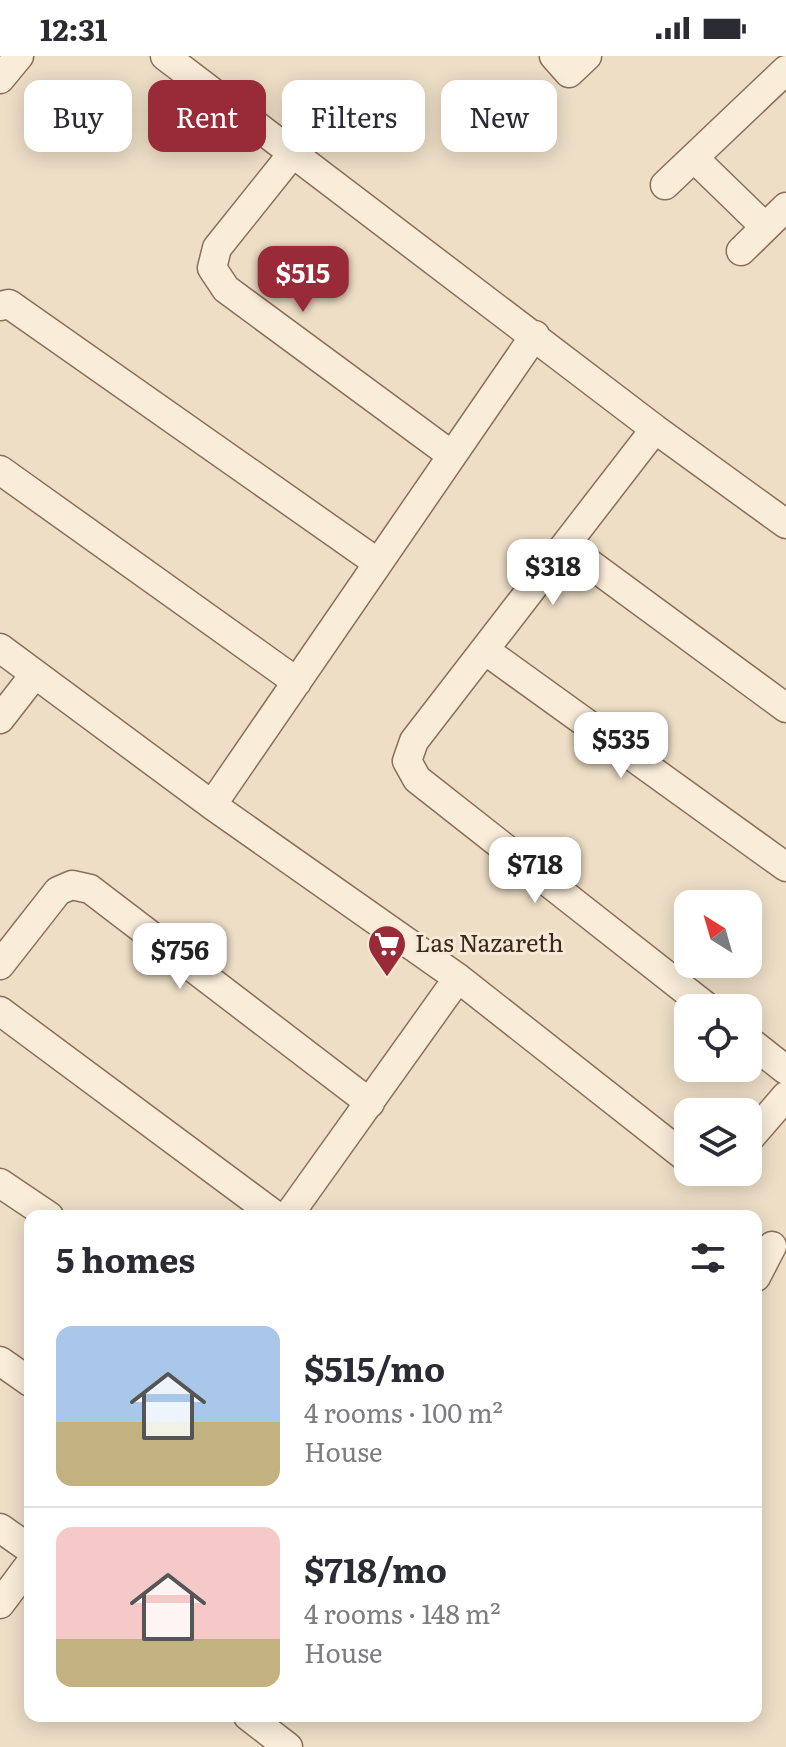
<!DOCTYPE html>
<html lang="en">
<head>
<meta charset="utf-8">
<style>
	:root { --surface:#fff; --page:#f2f2f3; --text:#2b2b33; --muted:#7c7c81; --line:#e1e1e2; --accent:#992b38 }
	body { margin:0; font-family:Literata,serif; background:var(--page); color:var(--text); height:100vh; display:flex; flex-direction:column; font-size:30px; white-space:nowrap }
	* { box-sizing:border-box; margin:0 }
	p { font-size:26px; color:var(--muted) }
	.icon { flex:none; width:44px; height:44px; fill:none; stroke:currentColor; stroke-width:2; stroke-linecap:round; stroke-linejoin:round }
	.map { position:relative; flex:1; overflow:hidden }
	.sheet { position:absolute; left:24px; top:1154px; width:738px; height:512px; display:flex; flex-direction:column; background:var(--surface); border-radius:16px; box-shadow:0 4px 20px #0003 }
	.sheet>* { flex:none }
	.top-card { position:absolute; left:24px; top:24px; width:738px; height:72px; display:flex; gap:16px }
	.needle { width:52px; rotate:323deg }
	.tools { position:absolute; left:674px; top:834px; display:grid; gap:16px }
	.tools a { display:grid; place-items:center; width:88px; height:88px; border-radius:16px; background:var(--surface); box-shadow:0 4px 20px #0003; font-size:40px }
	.price { position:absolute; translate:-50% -68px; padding:0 18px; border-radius:16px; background:#fff; color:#222; font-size:26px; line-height:52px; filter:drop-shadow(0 2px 4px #0008) }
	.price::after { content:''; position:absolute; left:50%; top:48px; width:24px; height:18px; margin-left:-12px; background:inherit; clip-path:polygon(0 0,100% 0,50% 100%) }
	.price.current { background:var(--accent); color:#fff }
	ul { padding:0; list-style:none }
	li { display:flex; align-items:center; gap:24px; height:200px; padding:0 32px }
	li+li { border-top:2px solid var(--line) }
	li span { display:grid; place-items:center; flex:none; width:224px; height:160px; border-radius:16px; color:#555 }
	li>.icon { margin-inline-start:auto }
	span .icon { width:96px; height:96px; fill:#fffc; stroke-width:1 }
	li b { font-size:34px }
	h2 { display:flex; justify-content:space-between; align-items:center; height:96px; padding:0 32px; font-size:34px }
	.tag { padding:0 28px; border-radius:16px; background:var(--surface); box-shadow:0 4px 20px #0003; font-size:28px; line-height:72px }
	.tag.current { background:var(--accent); color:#fff }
	.status { display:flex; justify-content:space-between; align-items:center; height:56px; padding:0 40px; background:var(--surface); direction:ltr }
	.status svg { height:22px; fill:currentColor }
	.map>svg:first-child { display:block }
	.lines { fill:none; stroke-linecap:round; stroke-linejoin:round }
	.street-casing { stroke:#8a6f5b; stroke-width:31 }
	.street { stroke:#f9ecd9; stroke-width:28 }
	.labels { text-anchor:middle; stroke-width:6; stroke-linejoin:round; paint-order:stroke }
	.poi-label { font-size:24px; fill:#3a291f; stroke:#f6e9d5; text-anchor:start }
</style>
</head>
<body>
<div class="status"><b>12:31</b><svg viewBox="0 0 49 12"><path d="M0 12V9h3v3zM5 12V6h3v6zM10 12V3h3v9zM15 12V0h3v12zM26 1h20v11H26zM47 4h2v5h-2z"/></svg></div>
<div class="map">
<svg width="786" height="1691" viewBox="0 0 786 1691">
	<rect width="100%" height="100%" fill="#eedec6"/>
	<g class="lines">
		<defs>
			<path id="street" d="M 165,0 L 655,373 L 786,468
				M 554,0 L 569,17 L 587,0
				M 0,23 L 19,0
				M 293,97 L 217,192 L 212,212 L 226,233 L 450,398
				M 694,102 L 765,171
				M 665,129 L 786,14
				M 741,195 L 786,151
				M 0,250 L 9,248 L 378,507
				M 655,373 L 414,685 L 407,705 L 417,723 L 708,952
				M 0,414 L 297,626
				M 567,491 L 786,652
				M 0,592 L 212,749 L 458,922 L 688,1103
				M 486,595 L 786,811
				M 0,663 L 35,618
				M 212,749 L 535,279
				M 0,909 L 58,835 L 72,829 L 90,833 L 370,1047
				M 0,955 L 276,1160
				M 748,984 L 786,1014
				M 748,1084 L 786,1040
				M 0,1127 L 49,1160
				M 288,1160 L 458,922
				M 756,1221 L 772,1190
				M 0,1305 L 30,1326
				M 0,1472 L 30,1493
				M 0,1548 L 30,1508
				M 248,1660 L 288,1691"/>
		</defs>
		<use href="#street" class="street-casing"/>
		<use href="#street" class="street"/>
	</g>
	<defs>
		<symbol id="supermarket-pin" viewBox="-11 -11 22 30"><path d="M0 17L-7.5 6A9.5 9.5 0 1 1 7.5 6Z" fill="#992b38" stroke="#f6e9d5"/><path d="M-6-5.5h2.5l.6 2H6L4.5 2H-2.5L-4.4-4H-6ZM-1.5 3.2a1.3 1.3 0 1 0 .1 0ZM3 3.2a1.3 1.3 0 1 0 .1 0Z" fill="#fff"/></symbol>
	</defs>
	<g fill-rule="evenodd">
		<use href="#supermarket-pin" x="365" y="866" width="44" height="60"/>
	</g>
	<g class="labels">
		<g class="poi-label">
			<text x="415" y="896">Las Nazareth</text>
		</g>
	</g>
</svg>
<div class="tools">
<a><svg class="needle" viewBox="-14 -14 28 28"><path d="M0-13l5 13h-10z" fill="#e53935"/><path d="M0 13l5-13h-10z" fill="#7c7c81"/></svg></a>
<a><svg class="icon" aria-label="locate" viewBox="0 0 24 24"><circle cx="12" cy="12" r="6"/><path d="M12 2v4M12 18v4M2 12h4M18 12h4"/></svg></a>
<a><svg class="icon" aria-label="layers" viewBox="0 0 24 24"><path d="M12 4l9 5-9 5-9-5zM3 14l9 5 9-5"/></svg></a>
</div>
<b class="price current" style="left:303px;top:258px">$515</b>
<b class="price" style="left:553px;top:551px">$318</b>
<b class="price" style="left:621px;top:724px">$535</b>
<b class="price" style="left:535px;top:849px">$718</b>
<b class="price" style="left:180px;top:935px">$756</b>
<div class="top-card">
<a class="tag">Buy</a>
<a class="tag current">Rent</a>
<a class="tag">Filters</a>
<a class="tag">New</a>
</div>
<section class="sheet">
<h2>5 homes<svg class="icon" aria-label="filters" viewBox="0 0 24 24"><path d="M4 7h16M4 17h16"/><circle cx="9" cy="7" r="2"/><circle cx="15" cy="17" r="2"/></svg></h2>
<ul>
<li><span style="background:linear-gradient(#a9c7e8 60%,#c2b280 0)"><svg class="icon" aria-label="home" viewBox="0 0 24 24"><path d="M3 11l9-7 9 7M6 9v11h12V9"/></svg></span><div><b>$515/mo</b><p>4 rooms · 100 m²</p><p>House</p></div></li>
<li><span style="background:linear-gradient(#f6c9c9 70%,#c2b280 0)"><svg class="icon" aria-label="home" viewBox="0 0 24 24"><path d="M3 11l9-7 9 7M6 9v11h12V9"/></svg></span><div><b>$718/mo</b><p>4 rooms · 148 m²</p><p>House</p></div></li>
</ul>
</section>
</div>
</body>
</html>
